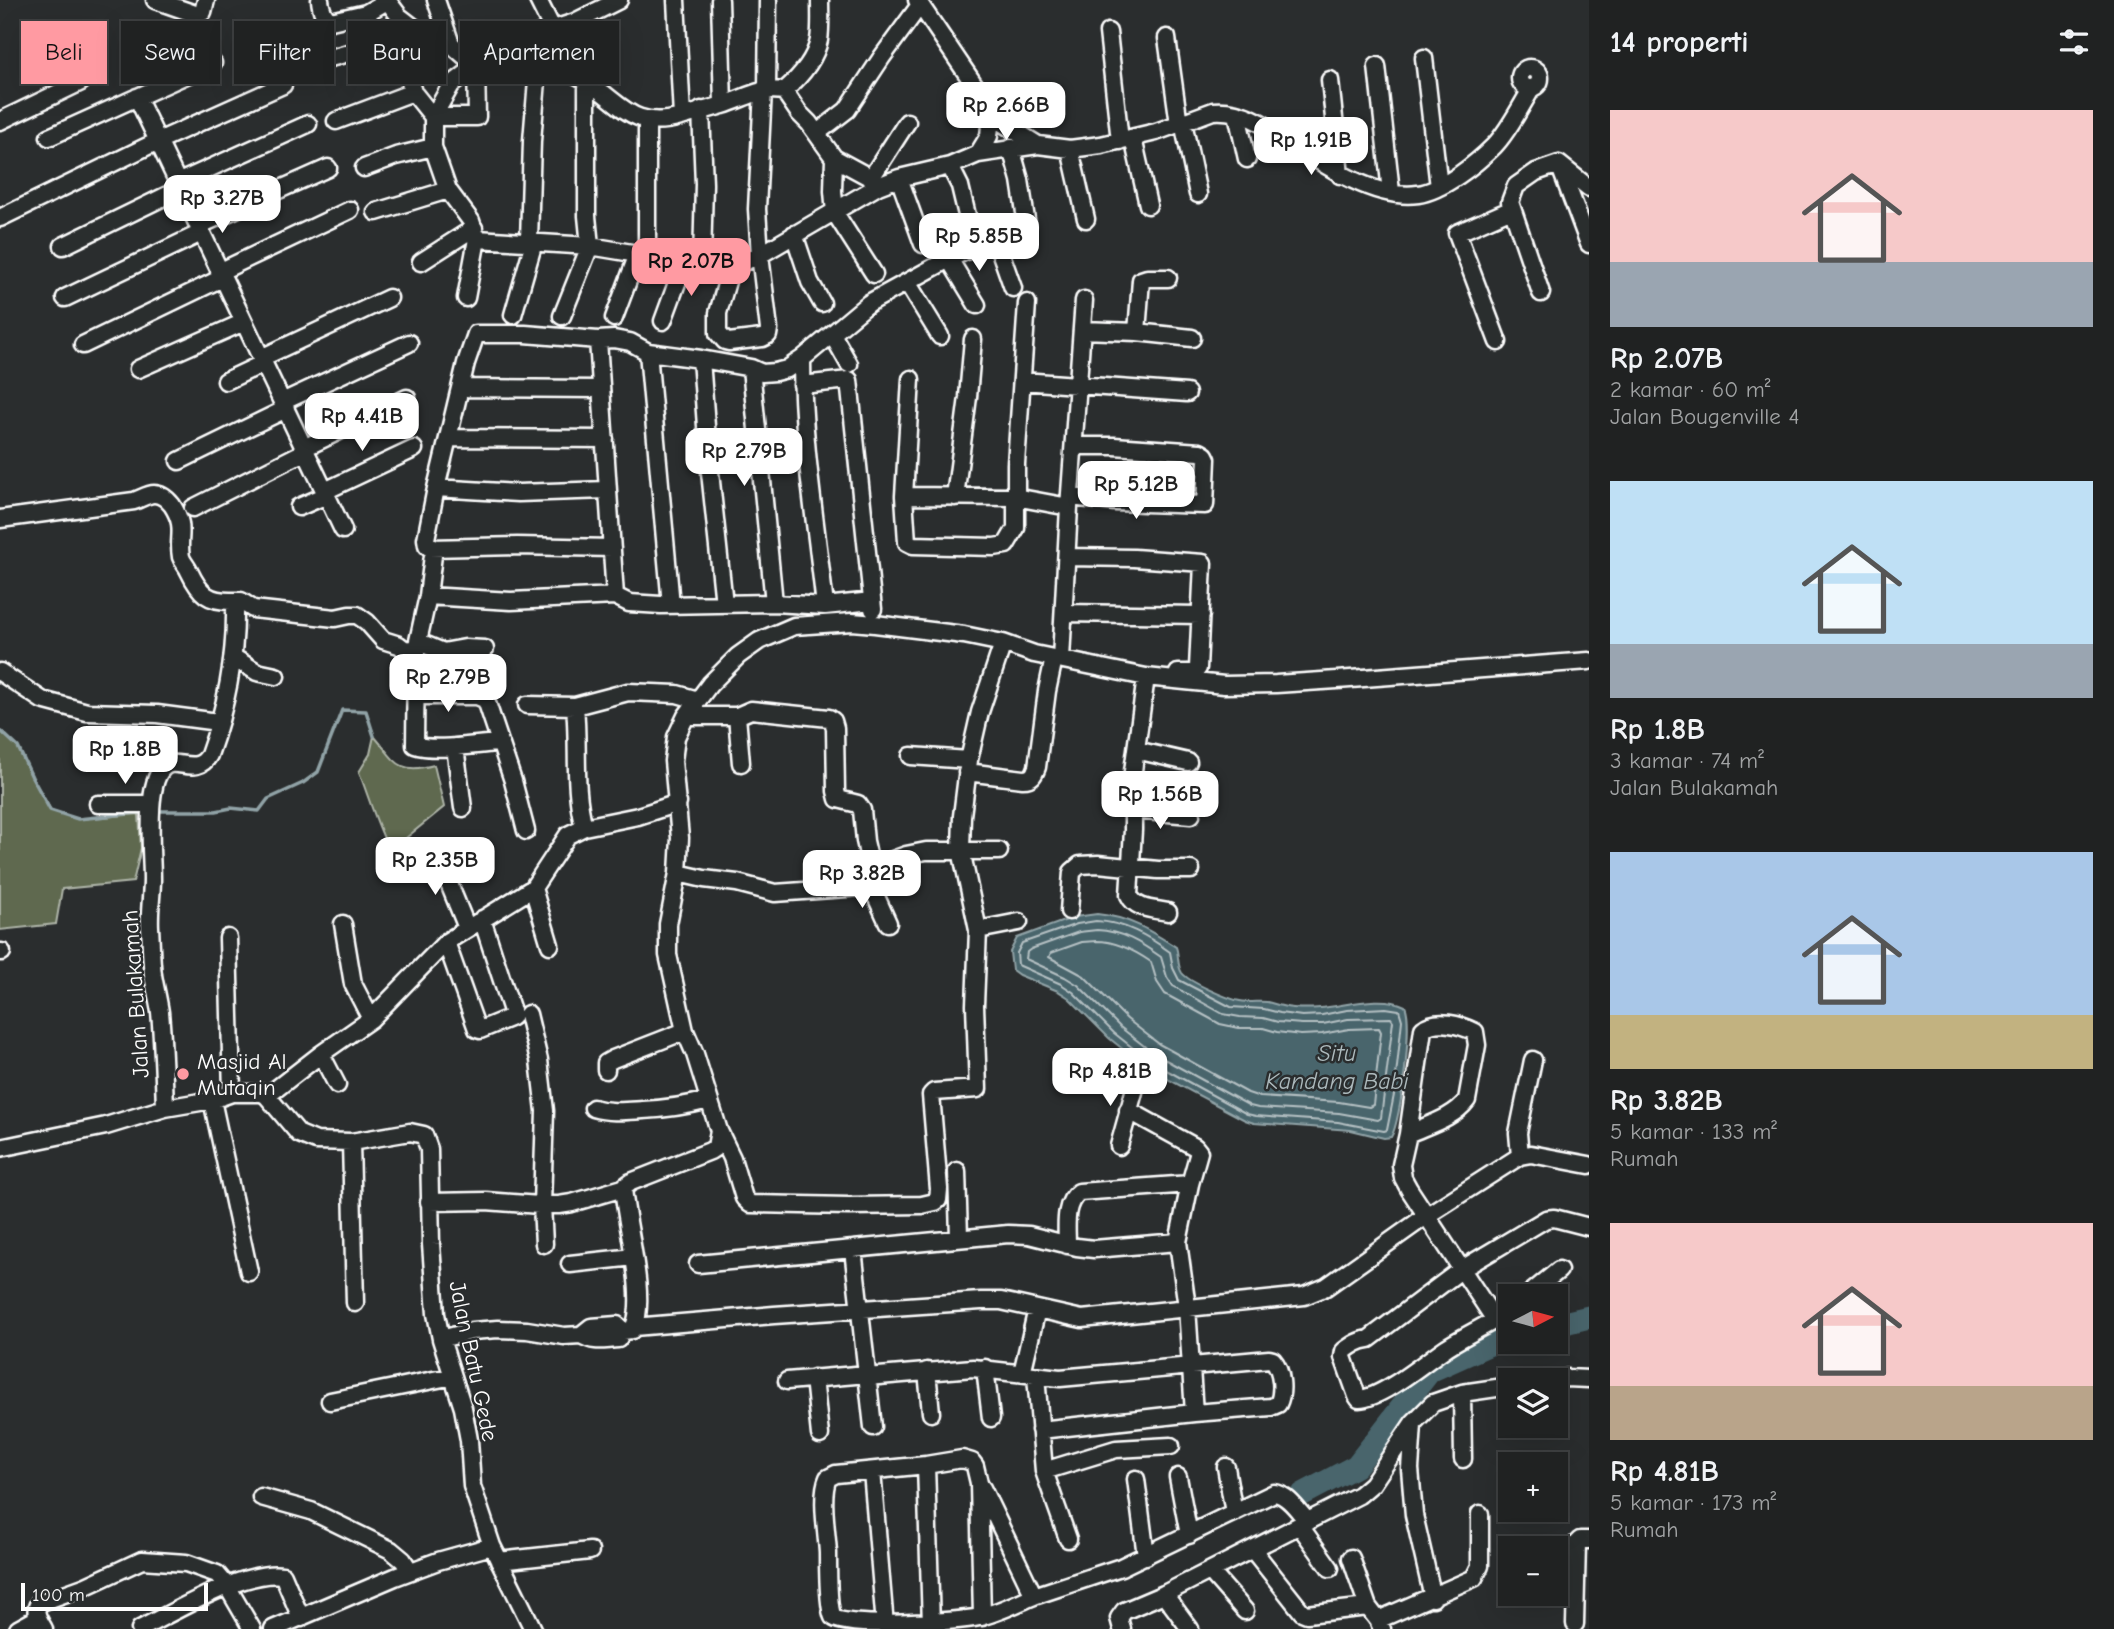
<!DOCTYPE html>
<html lang="id">
<head>
<meta charset="utf-8">
<style>
	:root { --surface:#202222; --page:#2d2f2f; --text:#f1f3f6; --muted:#a2a4a5; --line:#3d3f40; --accent:#ff9aa2 }
	body { margin:0; font-family:"Comic Neue",sans-serif; background:var(--page); color:var(--text); height:100vh; display:flex; flex-direction:column; font-size:26px; white-space:nowrap }
	* { box-sizing:border-box; margin:0 }
	p { font-size:23px; color:var(--muted) }
	.icon { flex:none; width:38px; height:38px; fill:none; stroke:currentColor; stroke-width:2; stroke-linecap:round; stroke-linejoin:round }
	.map { position:relative; flex:1; overflow:hidden }
	.drawer { display:flex; flex-direction:column; background:var(--surface); width:525px }
	.drawer>* { flex:none }
	.guide { position:absolute; left:21px; top:21px; width:665px; height:63px; display:flex; gap:14px }
	.needle { width:46px; rotate:84deg }
	.controls { position:absolute; left:1498px; top:1284px; display:grid; gap:14px }
	.controls a { display:grid; place-items:center; width:70px; height:70px; border-radius:0px; background:var(--surface); box-shadow:0 7px 28px #0002,0 0 0 2px var(--line); font-size:35px }
	.scale { position:absolute; left:21px; bottom:18px; width:187px; box-sizing:border-box; padding-left:7px; border:4px solid #fff; border-top:0; font-size:19px; line-height:24px; white-space:nowrap; color:#fff; -webkit-text-stroke:5px #2a2d2e; paint-order:stroke }
	.price { position:absolute; translate:-50% -60px; padding:0 16px; border-radius:14px; background:#fff; color:#222; font-size:23px; line-height:46px; filter:drop-shadow(0 2px 4px #0008) }
	.price::after { content:''; position:absolute; left:50%; top:42px; width:21px; height:16px; margin-left:-10px; background:inherit; clip-path:polygon(0 0,100% 0,50% 100%) }
	.price.on { background:var(--accent); color:#111 }
	ul { padding:0; list-style:none }
	li { display:grid; align-content:center; gap:14px; height:371px; padding:0 21px }
	li span { display:grid; place-items:center; height:217px; border-radius:0px; color:#555 }
	li>.icon { margin-inline-start:auto }
	span .icon { width:126px; height:126px; fill:#fffc; stroke-width:1 }
	li b { font-size:30px }
	h2 { display:flex; justify-content:space-between; align-items:center; height:84px; padding:0 21px; font-size:30px }
	.tag { padding:0 24px; border-radius:0px; background:var(--surface); box-shadow:0 7px 28px #0002,0 0 0 2px var(--line); font-size:24px; line-height:63px }
	.tag.on { background:var(--accent); color:#111 }
	main { display:flex; flex:1; min-height:0 }
	.map>svg:first-child { display:block }
	.green { fill:#5e6950; stroke:#aeb4a8; stroke-width:2 }
	.water { fill:#48656c; stroke:#91a3a7; stroke-width:2 }
	.lines { fill:none; stroke-linecap:round; stroke-linejoin:round }
	.shore { stroke:#b6c1c4; stroke-width:2 }
	.stream { stroke:#91a3a7; stroke-width:3.5 }
	.river { stroke:#48656c; stroke-width:23 }
	.minor-casing { stroke:#fff; stroke-width:21 }
	.minor { stroke:#2a2d2e; stroke-width:16 }
	.poi-dot { fill:#ff9aa2; stroke:#2a2d2e; stroke-width:2.5 }
	.labels { text-anchor:middle; stroke-width:5; stroke-linejoin:round; paint-order:stroke }
	.street-label { font-size:23px; fill:#fff; stroke:#2a2d2e }
	.poi-label { font-size:23px; fill:#fff; stroke:#2a2d2e; text-anchor:start }
	.water-label { font-size:24px; font-style:italic; fill:#adbabd; stroke:#2a2d2e }
</style>
</head>
<body>
<main>
<div class="map">
<svg width="1589" height="1629" viewBox="0 0 1589 1629">
	<rect width="100%" height="100%" fill="#2a2d2e"/>
	<filter id="ink" filterUnits="userSpaceOnUse"><feTurbulence type="fractalNoise" baseFrequency=".0143" numOctaves="2"/><feDisplacementMap in="SourceGraphic" scale="14" xChannelSelector="R" yChannelSelector="G"/><feConvolveMatrix kernelMatrix="1 2 1 2 8 2 1 2 1" color-interpolation-filters="sRGB"/></filter>
	<g filter="url(#ink)">
		<path class="green" d="M 0,732 L 2,732 L 18,747 L 32,777 L 51,810 L 78,819 L 139,814 L 141,848 L 133,882 L 62,889 L 56,924 L 0,930 Z
			M 374,736 C 396,761 397,775 434,765 L 444,807 L 390,851 C 377,826 369,798 359,772 L 370,754 Z"/>
		<path class="water" d="M 1097,914 C 1129,917 1149,930 1176,947 C 1179,955 1177,966 1182,973 C 1189,982 1228,999 1240,1001 C 1249,1003 1258,1001 1267,1002 C 1272,1003 1277,1005 1282,1006 C 1294,1009 1308,1009 1320,1008 C 1344,1006 1382,994 1405,1006 C 1413,1021 1401,1122 1391,1137 L 1384,1138 L 1351,1130 L 1254,1123 L 1245,1120 L 1145,1067 L 1109,1038 L 1069,998 L 1058,991 L 1019,975 L 1012,970 L 1010,952 L 1017,938 L 1075,917 Z"/>
		<g class="lines">
			<path class="shore" d="M 1096,921 C 1124,922 1148,936 1170,952 L 1173,968 L 1179,980 L 1231,1007 L 1264,1009 L 1280,1013 L 1302,1016 L 1322,1015 L 1347,1010 L 1386,1008 L 1399,1010 L 1402,1020 L 1394,1095 L 1387,1130 L 1384,1131 L 1338,1122 L 1256,1116 L 1247,1114 L 1148,1060 L 1114,1033 L 1073,992 L 1061,984 L 1018,965 L 1017,953 L 1022,943 L 1077,924 Z
				M 1097,930 C 1122,931 1141,943 1161,957 L 1167,977 L 1173,986 L 1223,1014 L 1240,1017 L 1263,1018 L 1278,1022 L 1302,1024 L 1323,1024 L 1348,1019 L 1391,1018 L 1393,1021 L 1381,1118 L 1378,1120 L 1339,1113 L 1258,1108 L 1250,1106 L 1153,1053 L 1120,1027 L 1078,985 L 1065,977 L 1026,959 L 1027,952 L 1031,949 L 1079,932 Z
				M 1097,941 C 1117,941 1135,951 1151,962 L 1157,982 L 1165,994 L 1220,1024 L 1239,1028 L 1263,1028 L 1277,1032 L 1301,1035 L 1322,1034 L 1349,1029 L 1379,1028 L 1381,1032 L 1373,1105 L 1369,1107 L 1339,1102 L 1260,1097 L 1248,1093 L 1159,1044 L 1127,1019 L 1084,976 L 1049,957 L 1051,953 L 1082,942 Z"/>
			<path class="stream" d="M 0,732 L 2,732 L 18,747 L 32,777 L 50,810 L 78,819 L 145,812
				M 157,811 L 216,811 L 231,808 L 259,811 L 268,799 L 303,783 L 318,772 L 342,710 L 366,711 L 374,736"/>
			<path class="river" d="M 1556,1325 L 1589,1317
				M 1303,1494 L 1356,1466 L 1430,1371 L 1510,1335"/>
			<defs>
				<path id="minor" d="M 155,0 L 198,15 L 203,12 L 206,0
					M 320,0 C 321,9 323,17 331,21 L 366,13 L 387,1
					M 387,0 L 399,16 L 416,29 L 451,44 L 476,66 L 451,85 L 433,117 L 433,147 L 448,190 L 471,221 L 477,239 L 466,298
					M 436,0 L 451,44
					M 538,0 L 552,28
					M 676,0 L 682,117
					M 720,0 L 723,105
					M 917,0 L 984,99 L 991,116 L 1038,145
					M 366,13 L 380,45
					M 1108,32 L 1120,141
					M 1167,38 L 1179,124
					M 516,41 C 538,56 563,66 586,81 C 621,102 632,131 681,117 C 695,113 709,109 723,105 C 746,98 759,87 784,91 L 799,113 L 809,123 L 834,158 L 871,178 L 878,186
					M 1424,58 L 1439,187
					M 326,59 C 344,55 385,39 400,50 L 413,92 L 433,117 L 477,117 L 476,66 L 516,41 L 575,22 L 619,0
					M 1377,66 L 1391,192
					M1520 78a10 10 0 1 1 20 0a10 10 0 1 1-20 0Z
					M 1330,80 L 1340,175
					M 767,89 L 768,0
					M 784,91 C 799,78 815,60 819,40 C 821,27 820,13 820,0
					M 137,97 L 158,141 L 283,85
					M 701,110 L 704,184 L 702,262
					M 1237,114 L 1247,159
					M 0,121 L 81,82
					M 336,121 L 413,92
					M 1183,122 L 1198,194
					M 817,133 L 847,110 L 882,57 L 920,5
					M 49,137 L 213,63
					M 1133,138 L 1148,205
					M 1011,148 L 1020,180 L 1027,226
					M 1070,149 L 1086,219
					M 978,154 L 989,136 L 991,116
					M 834,158 L 833,191 L 835,213 L 874,274
					M 1559,164 L 1589,244
					M 950,166 L 960,186 L 970,228
					M 364,168 L 396,156 L 433,147
					M 871,178 L 907,122
					M 899,178 L 923,244
					M 177,183 L 308,124
					M 376,212 L 448,190
					M 0,218 L 158,141 L 343,530
					M 198,226 L 328,168
					M 794,234 L 810,282 L 822,303
					M 477,239 L 590,246 L 638,254 L 647,253 L 685,261 L 702,262 L 723,269 L 731,267 L 760,255 L 878,186 L 899,178 L 950,166 L 978,154 L 1038,145 L 1070,149 L 1101,145 L 1156,132 L 1213,111 C 1245,108 1271,129 1295,145 C 1327,167 1377,200 1418,194 C 1442,191 1476,164 1494,146 C 1508,132 1521,106 1532,88
					M 529,241 L 532,141 L 539,56
					M 63,246 L 180,189
					M 647,253 L 647,120
					M 949,259 L 977,305
					M 421,262 L 474,228
					M 731,267 L 718,313 L 718,333 L 725,341 L 729,342 L 762,338 L 768,335 L 769,329 L 760,255 L 757,209 L 763,90
					M 219,272 L 350,210
					M 907,282 L 940,336
					M 1541,293 L 1510,202 L 1516,186 L 1536,172 L 1559,164 L 1589,188
					M 65,298 L 201,233
					M 513,315 L 534,242
					M 562,316 L 590,246 L 587,216 L 587,81 L 575,22
					M 614,318 L 638,254
					M 663,321 L 685,261
					M 1082,330 L 1137,332 L 1192,338
					M 1137,332 L 1141,280 L 1147,278 L 1168,278
					M 832,334 L 849,364
					M 598,340 L 615,596
					M 1498,342 L 1457,233 L 1512,209
					M 83,345 L 222,278
					M 648,352 L 671,605
					M 261,358 L 389,298
					M 701,359 L 708,453 L 724,604
					M 802,359 C 802,441 816,524 825,606
					M 751,368 L 774,603
					M 138,369 L 244,322
					M 911,379 L 904,496 L 907,542 L 913,545 L 994,547 L 1006,545 L 1016,528 L 1016,464 L 1027,303
					M 226,381 L 264,363
					M 1022,381 L 1187,393
					M 802,385 L 849,380 L 873,609
					M 461,388 L 600,389
					M 282,402 L 409,343
					M 449,438 L 605,439
					M 304,448 L 407,398
					M 179,461 L 286,409
					M 436,488 L 518,493 L 607,490
					M 325,491 L 414,449
					M 904,496 L 1015,497 L 1069,507
					M 955,497 L 968,397 L 973,339
					M 1071,497 L 1115,502 L 1205,505 L 1207,459 L 1205,455 L 1200,452 L 1114,446 L 1074,446
					M 299,507 L 327,495
					M 193,508 L 306,451
					M 0,519 L 134,501 C 140,499 148,494 154,494 C 162,494 168,500 172,505 C 187,528 177,536 181,557 C 183,563 187,566 189,571 C 200,594 208,602 234,601 L 235,605 C 236,655 226,708 209,755 C 196,778 174,754 162,769 C 145,788 152,853 152,879 C 152,895 149,911 150,927 C 151,943 151,959 153,975 C 155,987 158,999 160,1012 C 163,1044 164,1076 165,1108
					M 434,547 L 428,596 L 416,650 L 415,745 C 435,752 477,744 499,743
					M 612,548 L 517,546 L 430,548 L 427,545 L 426,539 L 436,488 L 466,363 L 476,334 L 525,334 L 598,340 L 614,339 L 630,342 L 648,352 L 701,359 L 751,368 L 762,373 L 775,372 L 787,369 L 802,359 L 869,303 L 949,259 L 995,237 L 1013,288
					M 1067,557 L 1134,558 L 1203,563 L 1198,668 L 1194,673 L 1178,673
					M 428,596 L 511,601 L 615,596 L 629,603 L 661,605 L 774,603 L 825,606 L 872,601
					M 234,601 L 241,601 L 253,609 L 335,618 L 349,615 L 357,615 L 367,622 L 383,640 L 399,645 L 404,649 L 416,650
					M 1064,613 L 1201,615
					M 419,642 L 443,652 L 465,648 L 485,649
					M 233,657 L 257,672 L 276,676
					M 1061,659 L 1069,507 L 1084,300
					M 0,672 L 42,700 L 87,712 L 157,714 L 218,722
					M 1146,677 L 1133,771 L 1133,830 L 1129,895 C 1136,910 1154,909 1168,912
					M 415,696 L 477,696 L 486,700 L 513,781 L 526,831
					M 527,705 L 575,706 L 628,692 L 677,694 L 698,700
					M 575,706 C 579,748 573,787 584,827
					M 686,716 L 737,716 L 751,710 L 829,718 L 833,721 L 835,728 L 836,791 L 838,799 L 858,804 L 862,810 L 865,841 L 873,876
					M 737,716 L 741,763
					M 455,747 L 463,808
					M 1136,750 L 1188,762
					M 911,756 L 969,760
					M 967,772 L 1023,779 C 1032,779 1034,775 1037,767 L 1047,691 L 1054,658
					M 98,804 L 151,804
					M 1133,810 L 1191,815
					M 443,869 L 467,928
					M 678,873 L 704,879 L 737,883 L 775,893 L 861,887 L 884,863 L 906,855 L 926,851 L 999,851
					M 869,881 L 888,923
					M 533,888 L 550,945
					M 1069,911 L 1072,872 L 1080,865 L 1098,864 L 1158,870 L 1191,870
					M 343,924 L 353,984 L 371,1019
					M 978,930 L 1019,922
					M 228,938 L 232,1093
					M 446,942 L 477,1029 L 480,1030 L 512,1017 L 513,1014 L 482,919
					M 0,952 L 2,952
					M 528,1014 L 539,1060 L 545,1111 L 542,1205 L 544,1244
					M 321,1054 L 337,1085
					M 606,1070 L 606,1063 L 613,1059 L 685,1031
					M 267,1096 L 321,1054 L 371,1019 L 446,942 L 533,888 L 568,835 L 584,827 L 638,816 L 678,803
					M 212,1100 L 249,1272
					M 593,1108 C 610,1113 626,1111 643,1110 C 666,1109 686,1106 709,1100
					M 1128,1110 L 1195,1147 L 1199,1152 L 1190,1184 L 1178,1242 L 1187,1307 L 1194,1413
					M 719,1131 L 732,1158 L 744,1198 L 750,1204 L 849,1206 L 922,1205 L 935,1202 L 938,1200 L 939,1189 L 931,1095 L 934,1092 L 978,1089 L 975,1005 L 978,930 L 961,850 L 962,816 L 969,760 L 980,712 L 1003,643
					M 1408,1134 C 1427,1125 1454,1118 1467,1100 L 1477,1045 L 1475,1032 C 1461,1025 1436,1018 1423,1029 L 1408,1134 L 1401,1165 L 1403,1178 L 1409,1189 L 1495,1320
					M 351,1142 L 355,1303
					M 1119,1146 L 1137,1081
					M 0,1148 L 106,1126 L 165,1108 L 212,1100 L 232,1093 L 262,1093 L 267,1096 L 299,1134 L 316,1141 L 351,1142 L 410,1132 L 424,1135 L 429,1149 L 431,1244 L 436,1314 L 441,1339 L 463,1408 L 469,1440 L 472,1486 L 492,1546 L 533,1629
					M 1520,1156 L 1518,1133 L 1533,1060
					M 957,1171 L 959,1237
					M 623,1188 C 626,1224 647,1297 634,1327
					M 429,1202 L 486,1201 L 539,1205 L 559,1205 L 572,1203 L 623,1188 L 631,1182 L 710,1151 L 716,1147 L 719,1131 L 695,1054 L 685,1031 L 668,955 L 668,924 L 678,873 L 680,838 L 673,761 L 676,737 L 686,716 L 710,684 L 738,656 L 759,641 L 794,626 L 852,622 L 875,624 L 964,635 L 1003,643 L 1034,654 L 1146,677 L 1224,685 L 1276,684 L 1337,680 L 1589,661
					M 1067,1245 C 1067,1227 1063,1204 1079,1192 L 1190,1184
					M 853,1249 L 873,1427
					M 570,1264 L 634,1257
					M 698,1264 L 1008,1234 L 1029,1235 L 1077,1247 L 1094,1249 L 1178,1242
					M 1526,1297 L 1559,1270
					M 1510,1308 L 1498,1315 L 1495,1320 C 1479,1329 1463,1337 1447,1347 C 1426,1361 1383,1398 1359,1399 L 1357,1396 L 1343,1357 L 1344,1351 C 1352,1345 1359,1340 1369,1339 L 1462,1269 L 1546,1219 L 1554,1218 L 1589,1227
					M 581,1335 C 595,1343 602,1340 618,1339 L 623,1331 L 632,1330 L 634,1327 L 774,1315 L 981,1301 L 1001,1301 L 1082,1319 L 1304,1296 L 1326,1287 L 1426,1216 L 1520,1156 L 1531,1154 L 1589,1165
					M 441,1339 L 472,1331 L 498,1329 L 527,1330 L 564,1336 L 581,1335 L 591,1327 L 617,1325 L 623,1331
					M 985,1368 L 991,1418
					M 927,1371 L 931,1413
					M 1022,1373 L 1037,1309
					M 1036,1376 L 1044,1471 L 1068,1539
					M 867,1377 L 973,1368 L 1060,1378 L 1269,1359 L 1273,1360 C 1282,1370 1284,1392 1278,1404 L 1271,1407 L 1194,1413 L 1040,1430
					M 814,1378 L 820,1435
					M 787,1381 L 867,1374
					M 1547,1381 L 1566,1378 L 1589,1379
					M 1462,1393 L 1463,1459
					M 330,1401 L 453,1376
					M 1413,1424 L 1410,1469 L 1414,1515 L 1433,1598
					M 926,1465 L 931,1625
					M 1226,1467 L 1234,1513
					M 872,1471 L 885,1626
					M 1044,1471 L 1116,1449 L 1171,1446
					M 1178,1477 L 1189,1535
					M 1136,1479 L 1146,1556
					M 982,1488 L 1034,1596 L 1121,1567 L 1274,1493 C 1288,1494 1299,1512 1308,1522
					M 261,1497 L 311,1511 L 391,1550 L 403,1560 L 410,1571
					M 1300,1526 L 1330,1568
					M 1253,1550 L 1302,1612 L 1307,1614 L 1368,1607 L 1378,1620 L 1382,1629
					M 1351,1558 L 1368,1607
					M 499,1561 L 590,1551
					M 1210,1571 L 1245,1611
					M 1164,1594 L 1190,1629
					M 982,1617 L 979,1483 L 975,1466 L 972,1462 L 962,1459 L 926,1465 L 836,1474 L 828,1478 C 820,1495 827,1533 828,1553 C 828,1565 828,1608 833,1617 C 843,1629 959,1622 979,1617 C 998,1613 1017,1603 1034,1596
					M 1378,1620 L 1474,1578 L 1480,1566 L 1480,1514
					M 1575,1624 L 1577,1543 L 1580,1540 L 1589,1540
					M 18,1629 L 38,1618
					M 44,1629 C 39,1620 33,1612 39,1603 L 86,1586 L 142,1560 L 186,1563 L 217,1574 L 227,1586 L 252,1629
					M 140,1629 C 176,1611 245,1569 283,1575 L 301,1618
					M 273,1629 L 395,1577 L 438,1561 L 492,1546
					M 1122,1629 L 1119,1618 L 1124,1611 L 1164,1594 L 1359,1495 L 1372,1484 L 1413,1423 L 1433,1403 L 1462,1393 L 1510,1386"/>
			</defs>
			<use href="#minor" class="minor-casing"/>
			<use href="#minor" class="minor"/>
		</g>
	</g>
	<circle class="poi-dot" cx="183" cy="1074" r="7"/>
	<g class="labels">
		<g class="street-label">
			<text transform="translate(135 994) rotate(-94)" y="8">Jalan Bulakamah</text>
			<text transform="translate(474 1361) rotate(78)" y="8">Jalan Batu Gede</text>
		</g>
		<g class="poi-label">
			<text x="197" y="1069">Masjid Al<tspan x="197" dy="26">Mutaqin</tspan></text>
		</g>
		<g class="water-label">
			<text x="1337" y="1061">Situ<tspan x="1337" dy="28">Kandang Babi</tspan></text>
		</g>
	</g>
</svg>
<div class="controls">
<a><svg class="needle" viewBox="-14 -14 28 28"><path d="M0-13l5 13h-10z" fill="#e53935"/><path d="M0 13l5-13h-10z" fill="#a2a4a5"/></svg></a>
<a><svg class="icon" aria-label="layers" viewBox="0 0 24 24"><path d="M12 4l9 5-9 5-9-5zM3 14l9 5 9-5"/></svg></a>
<a>+</a>
<a>−</a>
</div>
<div class="scale">100 m</div>
<b class="price" style="left:1006px;top:142px">Rp 2.66B</b>
<b class="price" style="left:1311px;top:177px">Rp 1.91B</b>
<b class="price" style="left:222px;top:235px">Rp 3.27B</b>
<b class="price" style="left:979px;top:273px">Rp 5.85B</b>
<b class="price on" style="left:691px;top:298px">Rp 2.07B</b>
<b class="price" style="left:362px;top:453px">Rp 4.41B</b>
<b class="price" style="left:744px;top:488px">Rp 2.79B</b>
<b class="price" style="left:1136px;top:521px">Rp 5.12B</b>
<b class="price" style="left:448px;top:714px">Rp 2.79B</b>
<b class="price" style="left:125px;top:786px">Rp 1.8B</b>
<b class="price" style="left:1160px;top:831px">Rp 1.56B</b>
<b class="price" style="left:435px;top:897px">Rp 2.35B</b>
<b class="price" style="left:862px;top:910px">Rp 3.82B</b>
<b class="price" style="left:1110px;top:1108px">Rp 4.81B</b>
<div class="guide">
<a class="tag on">Beli</a>
<a class="tag">Sewa</a>
<a class="tag">Filter</a>
<a class="tag">Baru</a>
<a class="tag">Apartemen</a>
</div>
</div>
<section class="drawer">
<h2>14 properti<svg class="icon" aria-label="filters" viewBox="0 0 24 24"><path d="M4 7h16M4 17h16"/><circle cx="9" cy="7" r="2"/><circle cx="15" cy="17" r="2"/></svg></h2>
<ul>
<li><span style="background:linear-gradient(#f6c9c9 70%,#9aa5b1 0)"><svg class="icon" aria-label="home" viewBox="0 0 24 24"><path d="M3 11l9-7 9 7M6 9v11h12V9"/></svg></span><div><b>Rp 2.07B</b><p>2 kamar · 60 m²</p><p>Jalan Bougenville 4</p></div></li>
<li><span style="background:linear-gradient(#bfe0f5 75%,#9aa5b1 0)"><svg class="icon" aria-label="home" viewBox="0 0 24 24"><path d="M3 11l9-7 9 7M6 9v11h12V9"/></svg></span><div><b>Rp 1.8B</b><p>3 kamar · 74 m²</p><p>Jalan Bulakamah</p></div></li>
<li><span style="background:linear-gradient(#a9c7e8 75%,#c2b280 0)"><svg class="icon" aria-label="home" viewBox="0 0 24 24"><path d="M3 11l9-7 9 7M6 9v11h12V9"/></svg></span><div><b>Rp 3.82B</b><p>5 kamar · 133 m²</p><p>Rumah</p></div></li>
<li><span style="background:linear-gradient(#f6c9c9 75%,#b9a48a 0)"><svg class="icon" aria-label="home" viewBox="0 0 24 24"><path d="M3 11l9-7 9 7M6 9v11h12V9"/></svg></span><div><b>Rp 4.81B</b><p>5 kamar · 173 m²</p><p>Rumah</p></div></li>
</ul>
</section>
</main>
</body>
</html>
